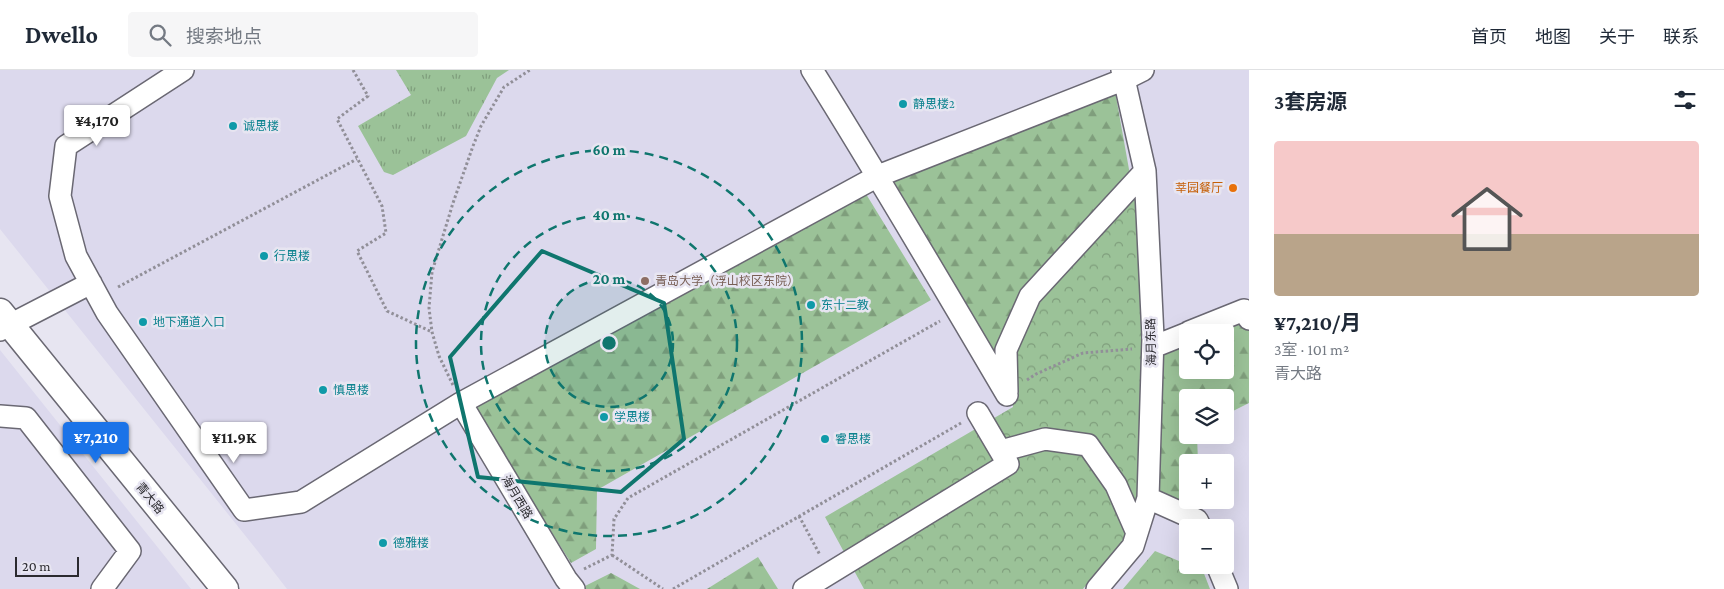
<!DOCTYPE html>
<html lang="zh">
<head>
<meta charset="utf-8">
<style>
	:root { --surface:#fff; --page:#f6f6f7; --text:#1f2937; --muted:#747a83; --line:#e0e1e3; --accent:#1a73e8 }
	body { margin:0; font-family:"Crimson Pro","Noto Sans SC",serif; background:var(--page); color:var(--text); height:100vh; display:flex; flex-direction:column; font-size:19px; white-space:nowrap }
	* { box-sizing:border-box; margin:0 }
	p { font-size:16px; color:var(--muted) }
	.icon { flex:none; width:28px; height:28px; fill:none; stroke:currentColor; stroke-width:2; stroke-linecap:round; stroke-linejoin:round }
	.map { position:relative; flex:1; overflow:hidden }
	.drawer { display:flex; flex-direction:column; background:var(--surface); width:475px }
	.drawer>* { flex:none }
	.controls { position:absolute; left:1179px; top:254px; display:grid; gap:10px }
	.controls a { display:grid; place-items:center; width:55px; height:55px; border-radius:5px; background:var(--surface); box-shadow:0 5px 20px #0002; font-size:25px }
	.scale { position:absolute; left:15px; bottom:12px; width:64px; box-sizing:border-box; padding-left:5px; border:2px solid #2b2a2f; border-top:0; font-size:14px; line-height:18px; white-space:nowrap; color:#2b2a2f; -webkit-text-stroke:4px #e7e5f1; paint-order:stroke }
	.price { position:absolute; translate:-50% -42px; padding:0 11px; border-radius:5px; background:#fff; color:#222; font-size:16px; line-height:32px; filter:drop-shadow(0 1px 2px #0008) }
	.price::after { content:''; position:absolute; left:50%; top:30px; width:15px; height:11px; margin-left:-8px; background:inherit; clip-path:polygon(0 0,100% 0,50% 100%) }
	.price.selected { background:var(--accent); color:#fff }
	ul { padding:0; list-style:none }
	li { display:grid; align-content:center; gap:10px; height:265px; padding:0 25px }
	li+li { border-top:1px solid var(--line) }
	li span { display:grid; place-items:center; height:155px; border-radius:5px; color:#555 }
	li>.icon { margin-inline-start:auto }
	span .icon { width:90px; height:90px; fill:#fffc; stroke-width:1 }
	li b { font-size:21px }
	h2 { display:flex; justify-content:space-between; align-items:center; height:60px; padding:0 25px; font-size:21px }
	header { display:flex; align-items:center; gap:30px; box-sizing:border-box; height:70px; padding:0 25px; background:var(--surface); border-bottom:1px solid var(--line) }
	header strong { font-size:24px }
	nav { display:flex; gap:28px; margin-inline-start:auto; font-size:18px }
	.search { width:350px; height:45px; background:var(--page); display:flex; align-items:center; gap:12px; box-sizing:border-box; padding:0 18px; border-radius:5px; color:var(--muted); font-size:19px }
	main { display:flex; flex:1; min-height:0 }
	.map>svg:first-child { display:block }
	.built { fill:#dcd9ed; fill-rule:evenodd }
	.grass { fill:url(#grass-tufts) }
	.forest { fill:url(#forest-firs) }
	.park { fill:url(#park-crowns) }
	.lines { fill:none; stroke-linecap:round; stroke-linejoin:round }
	.minor-casing { stroke:#6a6873; stroke-width:24 }
	.tertiary-casing { stroke:#6a6873; stroke-width:29 }
	.path { stroke:#918f98; stroke-width:3; stroke-dasharray:2.5 2.5; stroke-linecap:butt }
	.minor { stroke:#fff; stroke-width:21 }
	.tertiary { stroke:#fff; stroke-width:26 }
	.marked { fill:none; stroke:#0f766e; stroke-width:4; stroke-linejoin:round }
	.ring { fill:none; stroke:#0f766e; stroke-width:2.5; stroke-dasharray:9 6 }
	.culture-dot { fill:#0f9aa8; stroke:#e7e5f1; stroke-width:2 }
	.food-dot { fill:#e8710a; stroke:#e7e5f1; stroke-width:2 }
	.education-dot { fill:#8d6e63; stroke:#e7e5f1; stroke-width:2 }
	.labels { text-anchor:middle; stroke-width:5; stroke-linejoin:round; paint-order:stroke }
	.culture-label { font-size:12px; fill:#0d838f; stroke:#e7e5f1; text-anchor:start }
	.food-label { font-size:12px; fill:#c56008; stroke:#e7e5f1; text-anchor:end }
	.education-label { font-size:12px; fill:#785e54; stroke:#e7e5f1; text-anchor:start }
	.street-label { font-size:12px; fill:#2b2a2f; stroke:#e7e5f1 }
	.centre { fill:#0f766e; stroke:#e7e5f1; stroke-width:2.5 }
	.ring-label { font-size:15px; text-anchor:middle; font-weight:bold; fill:#0f766e; stroke:#e7e5f1; stroke-width:5; stroke-linejoin:round; paint-order:stroke }
</style>
</head>
<body>
<header>
<strong>Dwello</strong>
<div class="search"><svg class="icon" aria-label="search" viewBox="0 0 24 24"><circle cx="10" cy="10" r="6"/><path d="M15 15l6 6"/></svg>搜索地点</div>
<nav><a>首页</a><a>地图</a><a>关于</a><a>联系</a></nav>
</header>
<main>
<div class="map">
<svg width="1249" height="519" viewBox="0 0 1249 519">
	<defs>
		<pattern id="grass-tufts" width="24" height="20" patternUnits="userSpaceOnUse" patternTransform="scale(1.25)"><rect width="24" height="20" fill="#9bc298"/><path d="M3 7l-1-3M5 7V3M7 7l1-3M15 17l-1-3M17 17v-4M19 17l1-3" fill="none" stroke="#7f9e7c"/></pattern>
		<pattern id="forest-firs" width="22" height="20" patternUnits="userSpaceOnUse" patternTransform="scale(1.25)"><rect width="22" height="20" fill="#9bc298"/><path d="M5 1l3.5 6h-7zM16 11l3.5 6h-7z" fill="#7f9e7c"/></pattern>
		<pattern id="park-crowns" width="20" height="18" patternUnits="userSpaceOnUse" patternTransform="scale(1.25)"><rect width="20" height="18" fill="#9bc298"/><path d="M2 6a3 3 0 1 1 6 0M12 15a3 3 0 1 1 6 0" fill="none" stroke="#7f9e7c"/></pattern>
	</defs>
	<rect width="100%" height="100%" fill="#e7e5f1"/>
	<path class="built" d="M 0,0 L 1249,0 L 1249,519 L 287,519 L 256,479 L 0,159 ZM 1188,262 L 1225,262 L 1225,300 L 1188,300 ZM 1188,328 L 1225,328 L 1225,365 L 1188,365 ZM 1188,392 L 1225,392 L 1225,430 L 1188,430 ZM 1188,458 L 1225,458 L 1225,495 L 1188,495 Z
		M 0,280 L 191,519 L 0,519 Z"/>
	<path class="grass" d="M 396,0 L 509,0 L 497,8 L 466,66 L 393,105 L 384,102 L 358,56 L 411,25 Z"/>
	<path class="forest" d="M 1115,21 L 1130,105 L 1023,224 L 995,285 L 892,108 Z
		M 866,124 L 931,230 L 597,420 L 596,479 L 571,493 L 473,338 Z
		M 1243,247 L 1249,258 L 1249,333 L 1225,345 L 1225,328 L 1188,328 L 1188,365 L 1197,365 L 1198,392 L 1188,392 L 1188,430 L 1199,430 L 1199,441 L 1156,425 L 1161,282 L 1187,270 L 1188,300 L 1225,300 L 1225,262 L 1206,262 Z
		M 758,487 L 778,519 L 707,519 Z
		M 611,503 L 640,519 L 584,519 L 583,517 Z"/>
	<path class="park" d="M 1136,125 L 1142,266 L 1137,426 L 1127,466 L 1083,519 L 864,519 L 825,447 L 1013,337 L 1012,284 L 1035,231 Z
		M 1155,481 L 1203,501 L 1210,519 L 1123,519 Z"/>
	<g class="lines">
		<defs>
			<path id="minor" d="M 183,0 L 66,76 L 60,126 L 76,186 L 107,243 L 244,440 L 301,432 L 461,333 L 878,106 L 1125,9 L 1143,0
				M 812,0 C 879,107 943,216 1007,325
				M 0,260 L 91,213
				M 1189,262 L 1244,240 L 1249,249
				M 1153,277 L 1188,263
				M 1007,322 L 1006,280 L 1030,226 L 1145,101
				M 461,333 L 566,509 L 574,519
				M 0,346 L 26,348 L 130,481 L 102,519
				M 1001,381 L 1045,369 L 1088,375 L 1116,415 L 1137,463
				M 1148,428 L 1197,450 L 1201,458
				M 1217,495 L 1227,519
				M 804,519 L 1008,394 L 978,343
				M 1097,519 L 1133,476 L 1148,428 L 1153,267 L 1145,101 L 1122,0"/>
			<path id="tertiary" d="M 0,242 L 225,519"/>
		</defs>
		<use href="#minor" class="minor-casing"/>
		<use href="#tertiary" class="tertiary-casing"/>
		<path class="path" d="M 353,0 L 368,26 L 337,49 L 382,136 L 386,163 L 357,181 L 387,241 L 432,262
			M 118,217 L 357,89
			M 1027,310 L 1036,304 L 1083,283 L 1132,279
			M 453,315 L 439,286 L 432,262 L 429,238 L 432,202 L 453,133 L 473,76 L 481,56 L 504,17 L 530,0
			M 799,446 L 820,485
			M 612,485 L 663,519
			M 584,499 L 612,485 L 614,449 L 628,428 L 940,251
			M 673,519 L 961,353"/>
		<use href="#minor" class="minor"/>
		<use href="#tertiary" class="tertiary"/>
	</g>
	<path class="marked" d="M 542,181 L 664,233 L 684,369 L 621,422 L 478,407 L 450,287 Z"/>
	<circle cx="609" cy="273" r="64" fill="#0f766e" fill-opacity=".12"/>
	<g class="ring">
		<circle cx="609" cy="273" r="64"/>
		<circle cx="609" cy="273" r="128"/>
		<circle cx="609" cy="273" r="193"/>
	</g>
	<g class="culture-dot">
		<circle cx="903" cy="34" r="5"/>
		<circle cx="233" cy="56" r="5"/>
		<circle cx="264" cy="186" r="5"/>
		<circle cx="811" cy="235" r="5"/>
		<circle cx="143" cy="252" r="5"/>
		<circle cx="323" cy="320" r="5"/>
		<circle cx="604" cy="347" r="5"/>
		<circle cx="825" cy="369" r="5"/>
		<circle cx="383" cy="473" r="5"/>
	</g>
	<circle class="food-dot" cx="1233" cy="118" r="5"/>
	<circle class="education-dot" cx="645" cy="211" r="5"/>
	<g class="labels">
		<g class="culture-label">
			<text x="913" y="38">静思楼2</text>
			<text x="243" y="60">诚思楼</text>
			<text x="274" y="190">行思楼</text>
			<text x="821" y="239">东十二教</text>
			<text x="153" y="256">地下通道入口</text>
			<text x="333" y="324">慎思楼</text>
			<text x="614" y="351">学思楼</text>
			<text x="835" y="373">睿思楼</text>
			<text x="393" y="477">德雅楼</text>
		</g>
		<g class="food-label">
			<text x="1223" y="122">莘园餐厅</text>
		</g>
		<g class="education-label">
			<text x="655" y="215">青岛大学（浮山校区东院）</text>
		</g>
		<g class="street-label">
			<text transform="translate(1151 272) rotate(-91)" y="4">海月东路</text>
			<text transform="translate(517 427) rotate(59)" y="4">海月西路</text>
			<text transform="translate(150 428) rotate(51)" y="4">青大路</text>
		</g>
	</g>
	<circle cx="609" cy="273" r="8" class="centre"/>
	<g class="ring-label">
		<text x="609" y="85">60 m</text>
		<text x="609" y="150">40 m</text>
		<text x="609" y="214">20 m</text>
	</g>
</svg>
<div class="controls">
<a><svg class="icon" aria-label="locate" viewBox="0 0 24 24"><circle cx="12" cy="12" r="6"/><path d="M12 2v4M12 18v4M2 12h4M18 12h4"/></svg></a>
<a><svg class="icon" aria-label="layers" viewBox="0 0 24 24"><path d="M12 4l9 5-9 5-9-5zM3 14l9 5 9-5"/></svg></a>
<a>+</a>
<a>−</a>
</div>
<div class="scale">20 m</div>
<b class="price" style="left:97px;top:77px">¥4,170</b>
<b class="price selected" style="left:96px;top:394px">¥7,210</b>
<b class="price" style="left:234px;top:394px">¥11.9K</b>
</div>
<section class="drawer">
<h2>3套房源<svg class="icon" aria-label="filters" viewBox="0 0 24 24"><path d="M4 7h16M4 17h16"/><circle cx="9" cy="7" r="2"/><circle cx="15" cy="17" r="2"/></svg></h2>
<ul>
<li><span style="background:linear-gradient(#f6c9c9 60%,#b9a48a 0)"><svg class="icon" aria-label="home" viewBox="0 0 24 24"><path d="M3 11l9-7 9 7M6 9v11h12V9"/></svg></span><div><b>¥7,210/月</b><p>3室 · 101 m²</p><p>青大路</p></div></li>
</ul>
</section>
</main>
</body>
</html>
